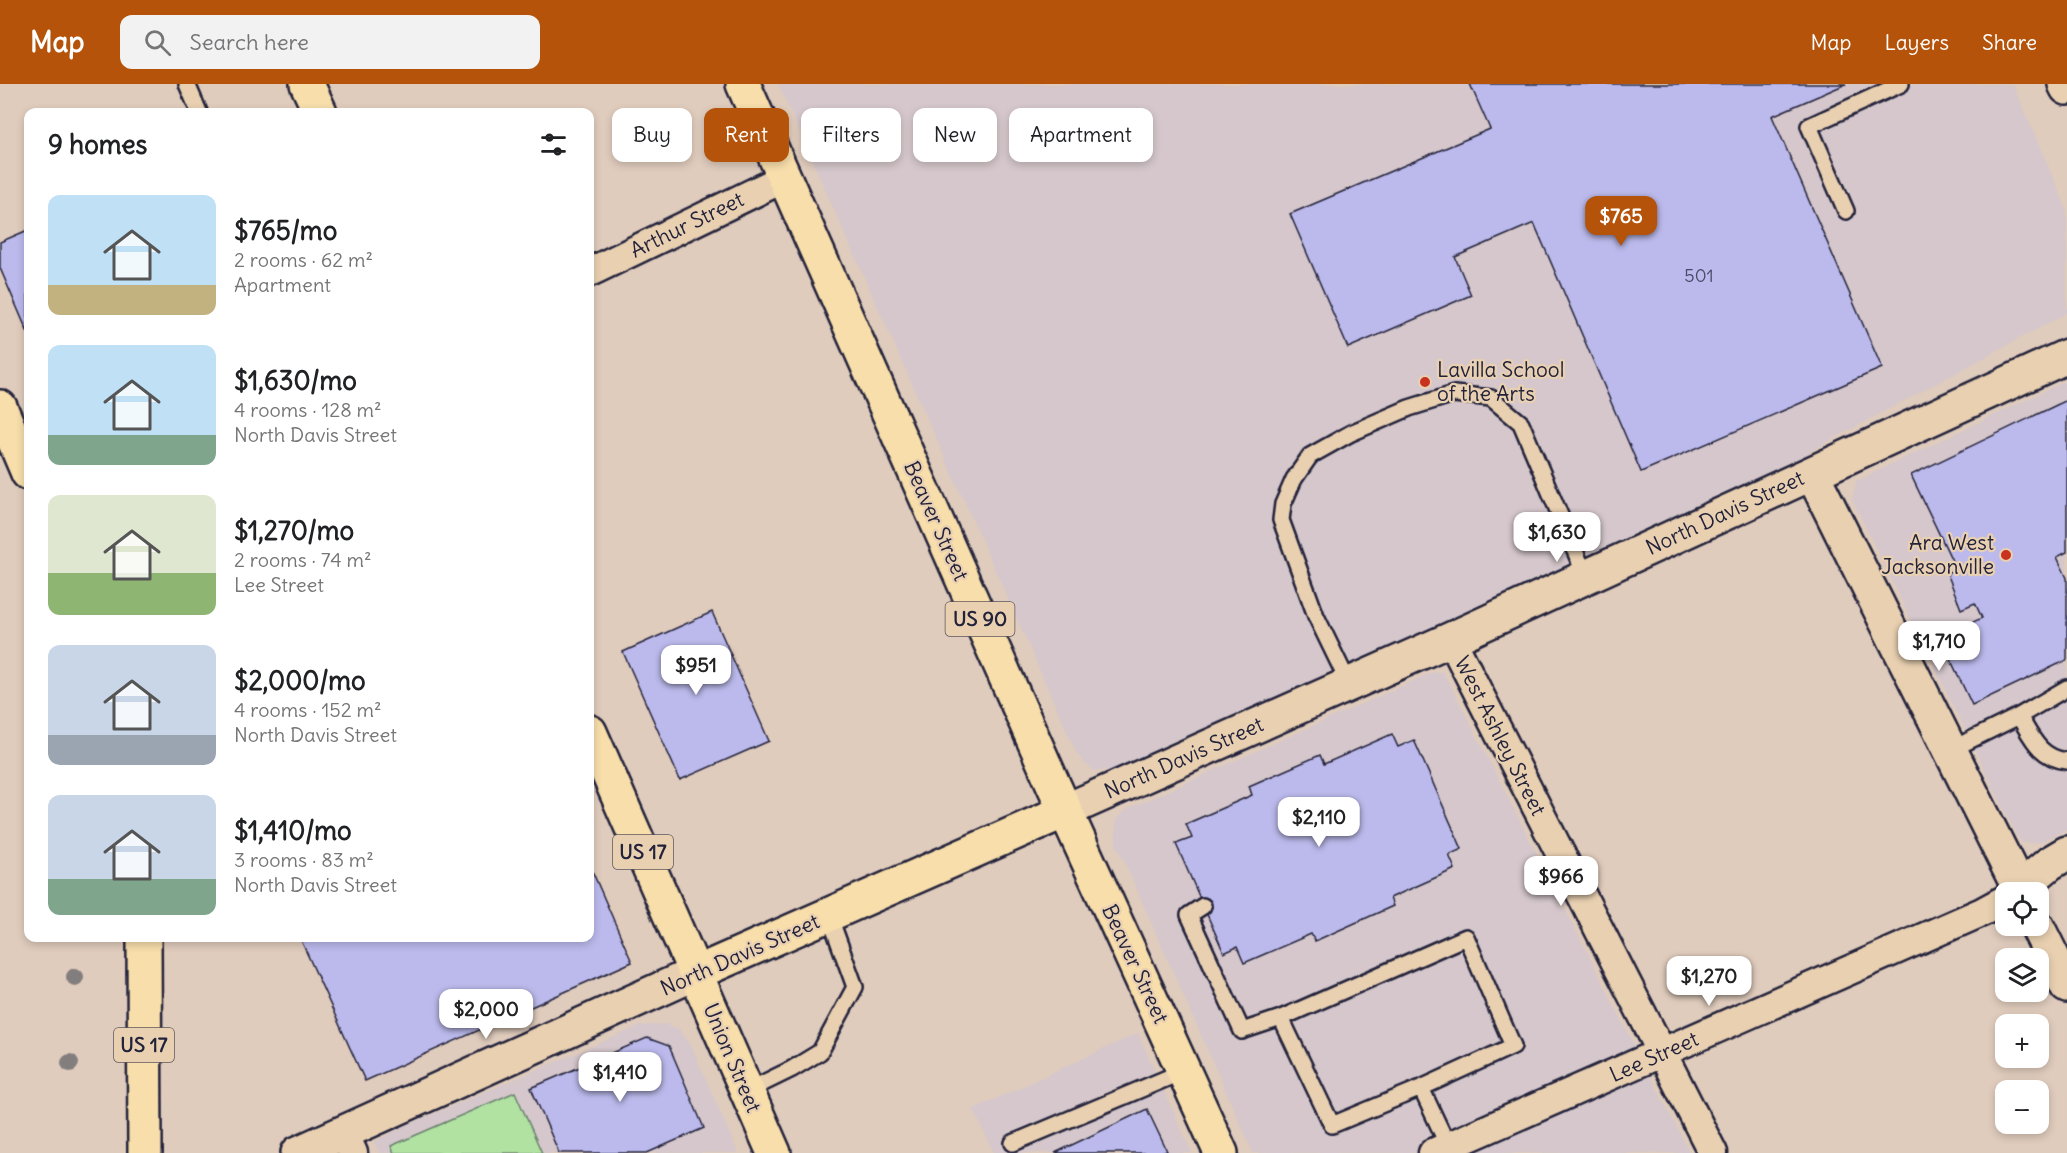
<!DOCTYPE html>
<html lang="en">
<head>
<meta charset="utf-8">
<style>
	:root { --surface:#fff; --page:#f2f2f2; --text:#202124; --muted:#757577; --accent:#b45309 }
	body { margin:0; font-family:Delius,sans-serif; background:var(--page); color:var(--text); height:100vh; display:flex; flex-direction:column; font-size:22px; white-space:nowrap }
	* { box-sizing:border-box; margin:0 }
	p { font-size:20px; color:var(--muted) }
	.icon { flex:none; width:33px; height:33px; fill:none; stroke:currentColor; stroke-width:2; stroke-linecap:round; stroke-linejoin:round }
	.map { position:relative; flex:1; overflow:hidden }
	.sheet { position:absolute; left:24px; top:24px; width:570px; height:834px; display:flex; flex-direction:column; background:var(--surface); border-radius:12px; box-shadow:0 3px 9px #0003 }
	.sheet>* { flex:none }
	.banner { position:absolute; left:612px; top:24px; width:570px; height:54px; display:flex; gap:12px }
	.controls { position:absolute; left:1995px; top:798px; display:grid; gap:12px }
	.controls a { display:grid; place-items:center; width:54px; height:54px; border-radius:12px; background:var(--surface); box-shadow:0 3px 9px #0003; font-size:30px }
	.price { position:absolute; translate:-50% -51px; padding:0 14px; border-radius:12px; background:#fff; color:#222; font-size:20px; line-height:39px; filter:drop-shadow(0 2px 3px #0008) }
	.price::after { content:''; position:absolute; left:50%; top:36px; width:18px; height:14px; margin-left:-9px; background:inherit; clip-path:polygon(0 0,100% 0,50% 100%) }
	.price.on { background:var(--accent); color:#fff }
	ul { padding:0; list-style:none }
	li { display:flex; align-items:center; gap:18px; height:150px; padding:0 24px }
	li span { display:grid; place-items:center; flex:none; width:168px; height:120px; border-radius:12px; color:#555 }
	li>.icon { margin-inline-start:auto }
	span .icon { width:72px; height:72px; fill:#fffc; stroke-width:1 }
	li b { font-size:26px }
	h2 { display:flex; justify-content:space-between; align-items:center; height:72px; padding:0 24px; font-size:26px }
	.chip { padding:0 21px; border-radius:12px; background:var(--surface); box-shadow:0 3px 9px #0003; font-size:21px; line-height:54px }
	.chip.on { background:var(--accent); color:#fff }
	header { display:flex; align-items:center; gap:36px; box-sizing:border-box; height:84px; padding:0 30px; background:var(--accent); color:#fff }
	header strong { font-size:28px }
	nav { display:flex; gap:33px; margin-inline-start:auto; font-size:21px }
	.search { width:420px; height:54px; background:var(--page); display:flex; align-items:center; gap:15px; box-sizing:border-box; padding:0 21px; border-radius:12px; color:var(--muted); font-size:22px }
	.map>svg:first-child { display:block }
	.built { fill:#d5c7cb }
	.green { fill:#b1e2a2; stroke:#6a826e; stroke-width:1.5 }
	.building { fill:#bcbaec; stroke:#22223b; stroke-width:1.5 }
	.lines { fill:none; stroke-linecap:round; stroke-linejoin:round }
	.lane-casing { stroke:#22223b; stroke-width:20 }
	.street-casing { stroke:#22223b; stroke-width:33 }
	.secondary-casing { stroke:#22223b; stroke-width:38 }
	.primary-casing { stroke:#22223b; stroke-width:38 }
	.lane { stroke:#e9d0b1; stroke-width:15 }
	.street { stroke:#e9d0b1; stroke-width:28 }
	.secondary { stroke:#e9d0b1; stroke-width:33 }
	.primary { stroke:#f8deab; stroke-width:33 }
	.tree { fill:#837e7e }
	.poi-dot { fill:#c8321e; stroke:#e9d0b1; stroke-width:2 }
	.labels { text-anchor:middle; stroke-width:4.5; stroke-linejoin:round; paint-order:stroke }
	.number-label { font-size:18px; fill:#484867 }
	.shield { fill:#e9d0b1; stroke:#5e565e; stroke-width:1.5 }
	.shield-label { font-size:20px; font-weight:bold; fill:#22223b }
	.street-label { font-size:21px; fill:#22223b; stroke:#e9d0b1 }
	.poi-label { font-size:21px; fill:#22223b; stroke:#e9d0b1; text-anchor:start }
</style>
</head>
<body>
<header>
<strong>Map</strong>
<div class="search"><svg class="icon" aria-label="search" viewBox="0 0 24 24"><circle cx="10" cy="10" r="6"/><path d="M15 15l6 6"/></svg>Search here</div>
<nav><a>Map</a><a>Layers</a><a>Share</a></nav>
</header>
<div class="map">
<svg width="2067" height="1069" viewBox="0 0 2067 1069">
	<rect width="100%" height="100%" fill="#e0ccbd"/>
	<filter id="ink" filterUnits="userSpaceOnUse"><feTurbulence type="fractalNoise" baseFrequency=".0167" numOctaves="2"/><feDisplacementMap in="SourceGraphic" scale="12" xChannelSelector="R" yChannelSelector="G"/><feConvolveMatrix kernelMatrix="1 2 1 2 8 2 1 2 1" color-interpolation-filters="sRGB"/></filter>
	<g filter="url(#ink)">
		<path class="built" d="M 778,0 L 2013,0 L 2067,126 L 2067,229 L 1813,366 L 1786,386 L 1113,686 L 1095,687 L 1084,679 L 1076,668 Z
			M 2067,296 L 2067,746 L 2037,759 L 2023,759 L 2018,754 L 1852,416 L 1856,397 Z
			M 1433,588 L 1442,588 L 1449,598 L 1690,1069 L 1253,1069 L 1116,759 L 1116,736 L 1125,726 Z
			M 665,940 L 679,945 L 691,961 L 738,1069 L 379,1069 L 374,1058 L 402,1043 L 640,942 Z
			M 1138,949 L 1192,1069 L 994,1069 L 973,1025 Z"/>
		<path class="green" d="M 515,1008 L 542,1069 L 394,1069 L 391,1062 Z"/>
		<path class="building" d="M 1470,0 L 1846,0 L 1772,32 L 1882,284 L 1641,388 L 1534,139 L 1455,173 L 1471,211 L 1348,264 L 1290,130 L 1490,45 Z
			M 28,146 L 28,249 L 0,184 L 0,158 Z
			M 2067,316 L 2067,468 L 2057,473 L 2067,494 L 2067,576 L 1972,621 L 1940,553 L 1982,534 L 1975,519 L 1961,525 L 1947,489 L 1956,485 L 1911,391 Z
			M 712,528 L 769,657 L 680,696 L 623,568 Z
			M 1392,650 L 1398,663 L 1414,656 L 1462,765 L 1449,771 L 1455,785 L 1390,814 L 1393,822 L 1315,857 L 1311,850 L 1244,879 L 1237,863 L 1224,869 L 1176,760 L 1192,754 L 1186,740 L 1252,711 L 1249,702 L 1320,671 L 1324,680 Z
			M 590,782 L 632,878 L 365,997 L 300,854 L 590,854 Z
			M 647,954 L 669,962 L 704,1044 L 647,1069 L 559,1069 L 531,1004 Z
			M 1147,1025 L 1167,1067 L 1162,1069 L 1055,1069 Z"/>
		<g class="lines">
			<defs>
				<path id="lane" d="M 187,0 L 199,28
					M 1846,127 L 1809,42 L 1901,0
					M 1349,600 L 1316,532 L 1281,436 L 1283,420 L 1294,395 L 1310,372 L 1351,349 L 1409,324 L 1454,310 L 1491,314 L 1521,339 L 1586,493
					M 2019,632 C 2032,654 2040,674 2067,677
					M 1950,666 L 2019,632 L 2067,604
					M 1203,822 L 1189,831 L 1242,947 L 1281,934 L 1332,1041 L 1421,1004 L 1451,1068
					M 1281,934 L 1466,853 L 1513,962 L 1421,1004
					M 747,1007 L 792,985 L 820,968 L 855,903 L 829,831
					M 1013,1059 L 1184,987"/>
				<path id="street" d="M 590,188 L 784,94
					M 1451,555 L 1713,1069
					M 344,1049 L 353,1069
					M 1433,1069 L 1982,828 L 2006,815"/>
				<path id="secondary" d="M 2065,0 L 2067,4
					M 1812,389 L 2021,808
					M 1065,727 L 1451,555 L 2067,272
					M 2019,805 L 2050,779 L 2067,769
					M 2037,842 L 2067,902
					M 298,1069 L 696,889"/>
				<path id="primary" d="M 307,0 L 320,28
					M 743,0 L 1054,702 L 1221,1069
					M 0,323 L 28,389
					M 590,648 L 774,1069
					M 144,854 L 145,1069
					M 696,889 L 1065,727"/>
			</defs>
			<use href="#lane" class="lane-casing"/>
			<use href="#street" class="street-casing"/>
			<use href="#secondary" class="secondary-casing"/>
			<use href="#primary" class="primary-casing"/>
			<use href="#lane" class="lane"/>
			<use href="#street" class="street"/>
			<use href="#secondary" class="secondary"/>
			<use href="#primary" class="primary"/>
		</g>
		<g class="tree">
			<circle cx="75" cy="893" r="9"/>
			<circle cx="70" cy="979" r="9"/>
		</g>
	</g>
	<g class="poi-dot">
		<circle cx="1425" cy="298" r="6"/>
		<circle cx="2006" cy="471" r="6"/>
	</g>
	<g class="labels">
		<g class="number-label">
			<text x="1699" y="198">501</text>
		</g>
		<g class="shield">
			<rect x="945.5" y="518" width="69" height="34" rx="4.5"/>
			<rect x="613" y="751" width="60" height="34" rx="4.5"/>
			<rect x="114" y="944" width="60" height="34" rx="4.5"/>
		</g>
		<g class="shield-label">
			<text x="980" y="542">US 90</text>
			<text x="643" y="775">US 17</text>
			<text x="144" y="968">US 17</text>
		</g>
		<g class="street-label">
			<text transform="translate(687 141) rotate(-26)" y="7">Arthur Street</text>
			<text transform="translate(1725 429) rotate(-25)" y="7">North Davis Street</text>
			<text transform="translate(936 437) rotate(66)" y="7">Beaver Street</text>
			<text transform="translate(1500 652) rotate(63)" y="7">West Ashley Street</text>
			<text transform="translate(1184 674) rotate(-24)" y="7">North Davis Street</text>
			<text transform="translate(740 871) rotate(-24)" y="7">North Davis Street</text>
			<text transform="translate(1135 880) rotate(65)" y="7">Beaver Street</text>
			<text transform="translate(1654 973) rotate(-24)" y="7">Lee Street</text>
			<text transform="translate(732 974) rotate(67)" y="7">Union Street</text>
		</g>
		<g class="poi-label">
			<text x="1437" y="293">Lavilla School<tspan x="1437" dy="24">of the Arts</tspan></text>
			<text x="1994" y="466" text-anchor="end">Ara West<tspan x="1994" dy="24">Jacksonville</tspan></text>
		</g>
	</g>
</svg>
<div class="controls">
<a><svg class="icon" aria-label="locate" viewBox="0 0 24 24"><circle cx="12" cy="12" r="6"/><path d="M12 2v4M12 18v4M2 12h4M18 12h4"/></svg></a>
<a><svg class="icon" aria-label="layers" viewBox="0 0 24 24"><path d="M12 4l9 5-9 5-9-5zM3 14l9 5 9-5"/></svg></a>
<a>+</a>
<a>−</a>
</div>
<b class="price on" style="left:1621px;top:163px">$765</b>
<b class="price" style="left:1557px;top:479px">$1,630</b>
<b class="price" style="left:1939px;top:588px">$1,710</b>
<b class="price" style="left:696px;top:612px">$951</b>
<b class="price" style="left:1319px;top:764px">$2,110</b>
<b class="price" style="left:1561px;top:823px">$966</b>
<b class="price" style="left:1709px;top:923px">$1,270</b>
<b class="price" style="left:486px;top:956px">$2,000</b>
<b class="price" style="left:620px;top:1019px">$1,410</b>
<div class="banner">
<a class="chip">Buy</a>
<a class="chip on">Rent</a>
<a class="chip">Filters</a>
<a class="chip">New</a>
<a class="chip">Apartment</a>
</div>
<section class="sheet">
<h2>9 homes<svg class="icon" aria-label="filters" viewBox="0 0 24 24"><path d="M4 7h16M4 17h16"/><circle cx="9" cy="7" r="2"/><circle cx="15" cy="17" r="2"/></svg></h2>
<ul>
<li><span style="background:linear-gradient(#bfe0f5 75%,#c2b280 0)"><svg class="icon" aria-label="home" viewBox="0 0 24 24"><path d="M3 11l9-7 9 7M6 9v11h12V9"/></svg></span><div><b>$765/mo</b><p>2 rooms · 62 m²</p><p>Apartment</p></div></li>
<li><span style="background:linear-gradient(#bfe0f5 75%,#7fa58c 0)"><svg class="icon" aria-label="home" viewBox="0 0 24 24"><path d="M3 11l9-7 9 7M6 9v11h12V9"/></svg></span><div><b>$1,630/mo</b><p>4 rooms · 128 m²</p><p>North Davis Street</p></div></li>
<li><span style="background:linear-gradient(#dfe7d0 65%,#8fb573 0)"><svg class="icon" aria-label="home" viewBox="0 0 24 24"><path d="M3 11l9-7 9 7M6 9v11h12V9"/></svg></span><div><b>$1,270/mo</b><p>2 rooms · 74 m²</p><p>Lee Street</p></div></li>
<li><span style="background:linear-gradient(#c9d6e8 75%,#9aa5b1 0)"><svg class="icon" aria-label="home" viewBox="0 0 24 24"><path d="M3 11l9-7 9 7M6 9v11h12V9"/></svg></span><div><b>$2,000/mo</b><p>4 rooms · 152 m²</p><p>North Davis Street</p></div></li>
<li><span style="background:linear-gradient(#c9d6e8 70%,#7fa58c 0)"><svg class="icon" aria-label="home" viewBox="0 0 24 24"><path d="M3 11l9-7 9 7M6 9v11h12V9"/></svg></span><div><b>$1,410/mo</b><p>3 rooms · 83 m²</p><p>North Davis Street</p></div></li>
</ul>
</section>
</div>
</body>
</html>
